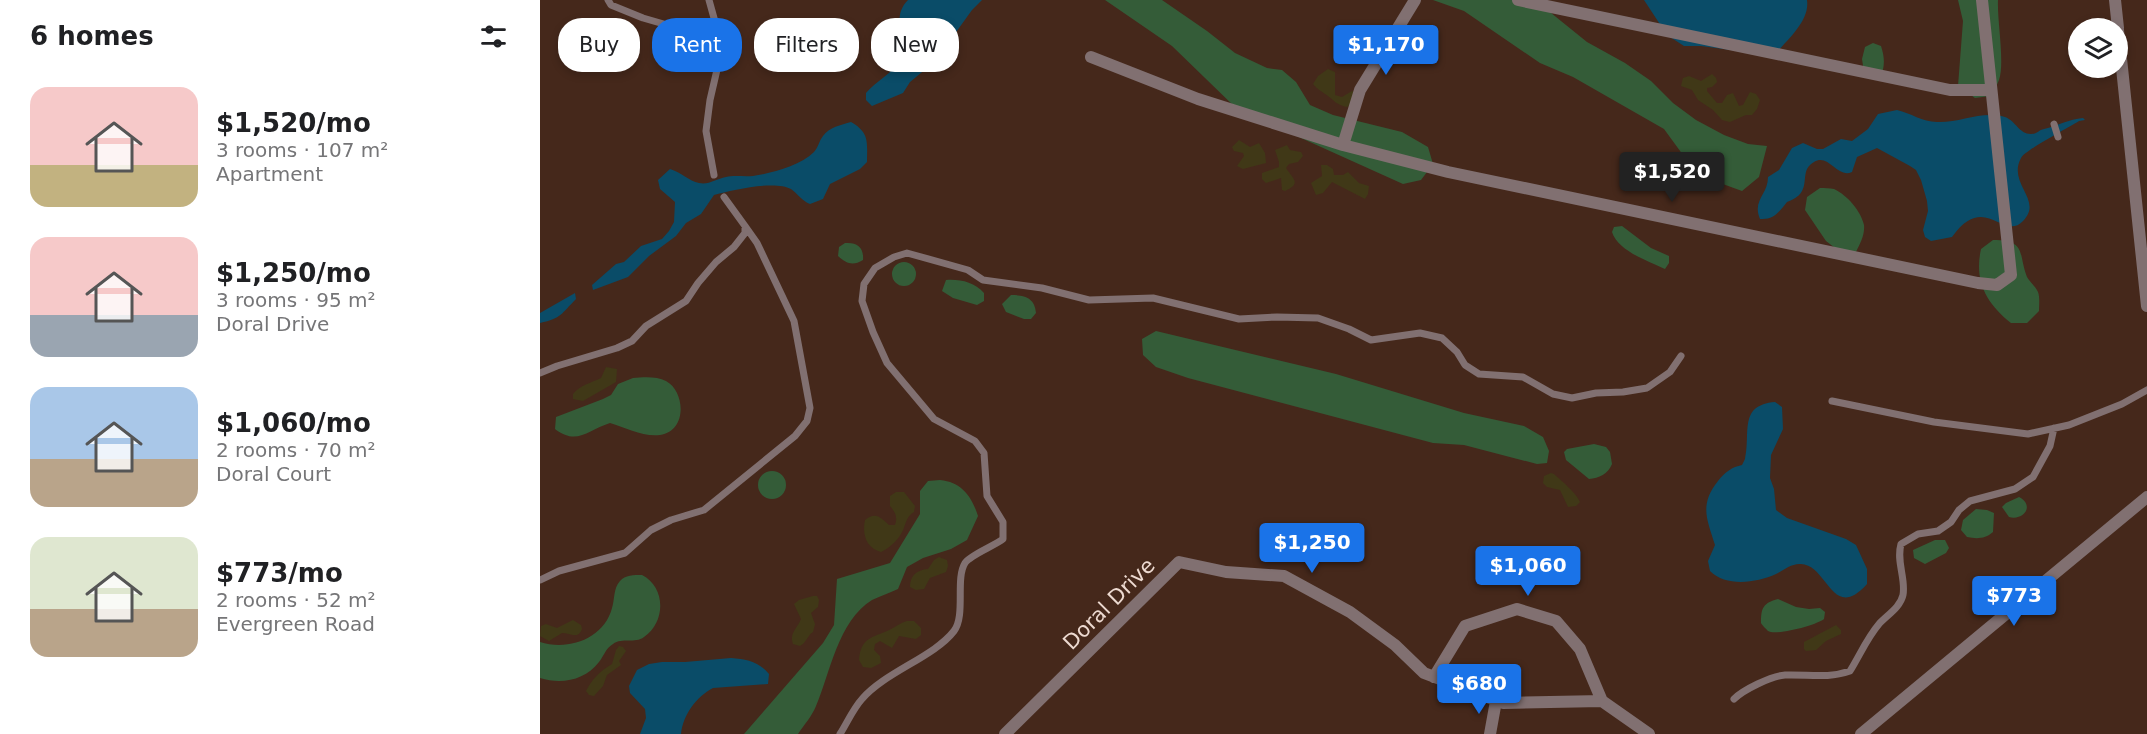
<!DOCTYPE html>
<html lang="en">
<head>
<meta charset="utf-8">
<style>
	:root { --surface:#fff; --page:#f2f2f2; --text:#202124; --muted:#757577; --accent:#1a73e8 }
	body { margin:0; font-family:"DejaVu Sans",sans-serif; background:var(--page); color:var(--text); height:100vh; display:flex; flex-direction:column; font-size:22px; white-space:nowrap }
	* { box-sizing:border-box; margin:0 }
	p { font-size:20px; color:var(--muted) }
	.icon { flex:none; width:33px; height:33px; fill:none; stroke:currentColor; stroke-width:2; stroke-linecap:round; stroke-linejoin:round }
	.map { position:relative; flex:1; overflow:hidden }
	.details { display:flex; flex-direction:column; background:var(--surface); width:540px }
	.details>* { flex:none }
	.top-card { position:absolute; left:18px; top:18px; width:570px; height:54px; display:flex; gap:12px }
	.controls { position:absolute; left:1528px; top:18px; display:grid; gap:12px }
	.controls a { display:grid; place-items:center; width:60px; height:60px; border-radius:50%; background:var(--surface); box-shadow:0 3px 9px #0003; font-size:30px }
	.price { position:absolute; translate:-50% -51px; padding:0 14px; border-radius:6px; background:var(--accent); color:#fff; font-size:20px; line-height:39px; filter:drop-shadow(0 2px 3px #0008) }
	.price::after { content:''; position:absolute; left:50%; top:36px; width:18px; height:14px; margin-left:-9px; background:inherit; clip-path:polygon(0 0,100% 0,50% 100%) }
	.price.selected { background:#222; color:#fff }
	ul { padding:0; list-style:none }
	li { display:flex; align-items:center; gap:18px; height:150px; padding:0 30px }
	li span { display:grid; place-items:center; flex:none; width:168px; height:120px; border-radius:18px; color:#555 }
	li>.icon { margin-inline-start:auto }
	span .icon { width:72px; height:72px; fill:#fffc; stroke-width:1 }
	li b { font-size:26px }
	h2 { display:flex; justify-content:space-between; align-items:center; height:72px; padding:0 30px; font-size:26px }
	.tag { padding:0 21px; border-radius:24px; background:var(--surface); box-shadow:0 3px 9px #0003; font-size:21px; line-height:54px }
	.tag.selected { background:var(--accent); color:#fff }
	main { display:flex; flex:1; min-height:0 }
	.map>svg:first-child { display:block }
	.green { fill:#345c38 }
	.sand { fill:#403817 }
	.water { fill:#0a4c68 }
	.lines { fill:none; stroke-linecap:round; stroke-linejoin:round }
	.service { stroke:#817071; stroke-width:7 }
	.minor { stroke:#817071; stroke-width:12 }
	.tertiary { stroke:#817071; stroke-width:12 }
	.labels { text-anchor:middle; stroke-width:4.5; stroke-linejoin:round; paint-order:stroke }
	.street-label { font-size:21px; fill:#eddad1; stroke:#45281b }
</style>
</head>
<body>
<main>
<section class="details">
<h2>6 homes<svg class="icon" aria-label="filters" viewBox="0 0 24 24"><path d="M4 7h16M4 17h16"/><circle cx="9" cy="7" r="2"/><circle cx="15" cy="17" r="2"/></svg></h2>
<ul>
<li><span style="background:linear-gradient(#f6c9c9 65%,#c2b280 0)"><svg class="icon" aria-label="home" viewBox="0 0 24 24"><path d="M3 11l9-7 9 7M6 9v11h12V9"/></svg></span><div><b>$1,520/mo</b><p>3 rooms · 107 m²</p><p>Apartment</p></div></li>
<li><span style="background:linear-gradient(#f6c9c9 65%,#9aa5b1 0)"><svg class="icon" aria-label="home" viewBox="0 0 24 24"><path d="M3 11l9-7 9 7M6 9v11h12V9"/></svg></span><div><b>$1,250/mo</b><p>3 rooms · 95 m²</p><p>Doral Drive</p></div></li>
<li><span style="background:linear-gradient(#a9c7e8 60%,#b9a48a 0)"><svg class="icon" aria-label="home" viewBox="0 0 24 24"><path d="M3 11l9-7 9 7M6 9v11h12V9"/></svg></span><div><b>$1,060/mo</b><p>2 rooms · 70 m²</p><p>Doral Court</p></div></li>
<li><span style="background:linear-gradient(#dfe7d0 60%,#b9a48a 0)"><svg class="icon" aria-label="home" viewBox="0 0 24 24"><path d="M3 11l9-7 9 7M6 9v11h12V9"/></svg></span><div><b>$773/mo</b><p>2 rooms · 52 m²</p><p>Evergreen Road</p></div></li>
</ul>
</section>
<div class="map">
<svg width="1607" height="734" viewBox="0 0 1607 734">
	<rect width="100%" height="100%" fill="#45281b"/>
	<path class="green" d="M 565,0 L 622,0 L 667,31 L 695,53 L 727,68 L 742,70 L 756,82 L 770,105 L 793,115 L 862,132 L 888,147 L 893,164 L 881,180 L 863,184 L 697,109 L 632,46 Z
		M 893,0 L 995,0 L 1047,42 L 1085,63 L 1111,81 L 1133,103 L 1156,120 L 1184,135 L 1208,144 L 1227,146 L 1219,177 L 1202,191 L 1169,179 L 1143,155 L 1124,129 L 1033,77 L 1000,63 L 924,11 Z
		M 1418,0 L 1458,0 C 1457,21 1465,63 1459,80 C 1457,86 1453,91 1450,96 L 1435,98 L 1418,86 L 1423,21 Z
		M 1333,43 L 1341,46 C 1345,58 1345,67 1340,79 L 1324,72 L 1322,59 L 1325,47 Z
		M 1280,188 C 1284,188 1290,188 1294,189 C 1307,195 1321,211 1324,225 C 1325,235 1320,244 1316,252 L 1299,251 L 1286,241 L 1265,210 L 1267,197 Z
		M 1082,226 L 1111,248 L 1129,256 L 1129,263 L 1125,269 C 1108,261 1078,251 1072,232 L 1074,227 Z
		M 1453,240 C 1487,240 1478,254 1487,277 C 1490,282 1496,287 1498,292 C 1500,297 1499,306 1499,311 L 1487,323 L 1471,323 C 1446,303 1434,281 1441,249 Z
		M 305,243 C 317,242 324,247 323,260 C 313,266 307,264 298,256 L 299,247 Z
		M352 274a12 12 0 1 1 24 0a12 12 0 1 1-24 0Z
		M 406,280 C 420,279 434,282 444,293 L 444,301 L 437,305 L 413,298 L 402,291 Z
		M 471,295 C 485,295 495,298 496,313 L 491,319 L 484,319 L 466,312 L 462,304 Z
		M 616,331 L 796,374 L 924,413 L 984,426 L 1003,437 L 1009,451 L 1007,463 L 997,464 L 924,445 L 893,443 L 648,378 L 616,367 L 603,355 L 602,339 Z
		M 93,378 C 103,377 117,376 126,381 C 145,391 148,431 120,435 C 103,437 86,428 70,423 C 48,430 37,446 15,429 L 16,417 L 63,399 L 71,395 L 78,384 Z
		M 1054,444 L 1066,447 L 1070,452 L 1072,464 C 1068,474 1059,478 1049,479 L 1026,460 L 1024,452 L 1027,449 Z
		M218 485a14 14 0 1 1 28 0a14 14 0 1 1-28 0Z
		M 400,480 C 422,482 432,497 438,516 L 427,540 L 411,549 L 383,558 L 367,567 L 358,589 C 350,593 340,596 332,600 C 298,621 290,673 276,706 C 272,716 264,725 258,734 L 204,734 L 283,643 L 294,625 L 297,579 L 350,563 L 380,514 L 380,491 L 388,481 Z
		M 1479,497 C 1495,505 1484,521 1469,517 L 1462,507 L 1466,503 Z
		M 1436,509 L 1447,510 L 1454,513 L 1453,532 C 1445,539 1437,539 1427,537 L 1421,530 L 1423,520 Z
		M 1395,540 L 1405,540 L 1409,548 L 1406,553 L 1385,564 L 1374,558 L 1373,550 Z
		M 102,575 C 126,587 126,622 104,637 C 95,644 82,637 73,644 C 65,649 64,656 59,662 C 45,680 22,685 0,678 L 0,642 C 28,651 64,639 72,608 C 75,599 73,589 80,581 C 85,575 94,575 102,575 Z
		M 1238,599 L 1256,607 L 1269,609 L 1280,608 L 1285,612 L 1284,619 C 1277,625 1236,636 1228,631 C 1227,630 1222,625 1221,623 C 1221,608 1223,603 1238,599 Z"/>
	<path class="sand" d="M 788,69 L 795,72 L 795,95 L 802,97 L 812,91 L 817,93 L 815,102 L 807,107 C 794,104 795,100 785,94 C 780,90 778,90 773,84 L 778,76 Z
		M 1172,74 L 1176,78 L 1177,82 L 1172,87 L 1167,88 L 1167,91 L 1177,103 L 1182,103 L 1187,95 L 1193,93 L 1199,106 L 1203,105 L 1210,92 L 1216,94 L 1220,100 L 1217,109 L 1212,115 L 1206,115 L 1190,122 L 1182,120 L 1173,110 L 1158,100 L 1152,90 L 1141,86 L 1143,78 L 1149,76 L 1161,81 Z
		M 699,140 L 710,147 L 719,143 L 725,153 L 726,163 L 703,169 L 697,166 L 704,156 L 703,153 L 694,151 L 692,147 Z
		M 747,145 L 750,150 L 761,152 L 763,156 L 758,162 L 749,164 L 746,168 C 753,179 762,183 745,191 L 742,190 L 741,178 L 726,183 L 722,179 L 722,173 L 739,167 L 739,162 L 735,150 Z
		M 781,165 L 787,165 L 793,169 L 794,175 L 803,175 L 808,172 L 819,183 L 829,186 L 828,194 L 825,199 L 792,182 L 783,193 L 776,195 L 771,183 L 782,176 Z
		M 66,367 L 77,369 L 76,382 L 43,401 L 33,399 L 33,394 C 40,385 51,383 61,378 Z
		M 1011,473 L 1014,474 C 1022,481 1037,494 1040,502 L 1036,506 L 1028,507 L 1020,490 L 1007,487 L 1003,483 L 1004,476 Z
		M 356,492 L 364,492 L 375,506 L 374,512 C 365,517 366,526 361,534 C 356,542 349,548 341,552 C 326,548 322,534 325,520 C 336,511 341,518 349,525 L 355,525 C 358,517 355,512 350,506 L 350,496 Z
		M 399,557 L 407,560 L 408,566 L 406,572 L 390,578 L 384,589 L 376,590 L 370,587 C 370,576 376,570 388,569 L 394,560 Z
		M 273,596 L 277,596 L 279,600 L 278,607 L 271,613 L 275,624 L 273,632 C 267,636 267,642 260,646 L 253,644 C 249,633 257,629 261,619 L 254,604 L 259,600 Z
		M 33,620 L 41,625 L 42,629 C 38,640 30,633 22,633 L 9,641 L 0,636 L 1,626 L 6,624 L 17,628 Z
		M 367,621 L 374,621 L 381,628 L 381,635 L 376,639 L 359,636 L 352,648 L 340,641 L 335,644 L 334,650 L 340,656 L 341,663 L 331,668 L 323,667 L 319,660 C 321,635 335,638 353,628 C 358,625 361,623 367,621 Z
		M 1296,625 L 1301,630 L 1301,634 L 1286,641 L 1276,650 L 1266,651 L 1264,649 L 1264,642 Z
		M 79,646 L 83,647 L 86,651 L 79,661 L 81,665 L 67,675 L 63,686 L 54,696 L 49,695 L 46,691 C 52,679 60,671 72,664 L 76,650 Z"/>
	<path class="water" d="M 368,0 L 442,0 L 432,10 L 414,35 L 402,45 L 387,68 L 370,82 L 363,93 L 332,106 L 326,100 L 326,93 C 336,81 352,74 360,60 C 369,41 349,19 368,0 Z
		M 1104,0 L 1267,0 C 1270,20 1249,38 1237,52 L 1221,54 L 1161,46 L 1144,46 L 1127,35 Z
		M 1357,110 C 1371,113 1382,122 1397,122 C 1420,123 1442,110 1465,117 C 1476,121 1479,134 1491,134 C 1497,134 1499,130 1504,129 C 1517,126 1529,119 1543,118 L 1545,120 L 1539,121 C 1530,127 1485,150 1481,158 C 1467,184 1504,200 1483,221 C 1463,242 1445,191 1412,237 L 1391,241 L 1385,237 L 1383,230 L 1388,211 L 1387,201 L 1381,180 L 1376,170 L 1370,166 L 1337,148 L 1317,157 L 1312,172 C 1297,179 1289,153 1274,162 C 1256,172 1276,192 1247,202 C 1239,212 1234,220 1220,219 C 1212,200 1228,195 1228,177 L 1239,170 L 1252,148 L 1263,143 L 1277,149 L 1283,149 L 1301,139 L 1312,141 L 1328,129 L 1338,114 Z
		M 311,122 C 330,133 327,142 327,162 L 320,169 L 290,184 L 283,199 L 270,204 C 262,201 258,194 251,189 C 235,180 192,190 174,195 L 161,214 L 146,223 L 136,236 L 109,256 L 88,277 L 53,290 L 52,285 L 76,264 L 84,262 L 101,246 L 122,239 L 129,231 L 134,222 L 135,202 L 120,189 L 118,180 L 130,169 C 141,172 149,181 159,183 C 169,185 176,179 186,177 C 194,175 204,177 213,176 C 232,173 260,166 274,152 C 278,148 279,141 283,136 C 289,127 301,125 311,122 Z
		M 35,293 L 36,299 C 21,314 22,318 0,323 L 0,313 Z
		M 1235,402 L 1242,407 L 1243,429 L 1231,455 L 1230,478 L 1234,489 L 1236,510 L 1247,518 L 1306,539 L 1316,545 L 1327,569 L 1327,584 C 1292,623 1288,565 1261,564 C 1252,563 1244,570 1236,574 C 1216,583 1186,587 1170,571 L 1168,561 L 1175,545 C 1167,519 1159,505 1178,481 C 1185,472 1192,467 1202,465 L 1205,459 C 1211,433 1198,405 1235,402 Z
		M 191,658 C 207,659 219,662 229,674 L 228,684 L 173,688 C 156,697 143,715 141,734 L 100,734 L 106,718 L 105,709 L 90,693 L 89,686 L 97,670 L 109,664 L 122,662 L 145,662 Z"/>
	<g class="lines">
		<path class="service" d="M 68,0 L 71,5 L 103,18 L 179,40
			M 169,0 L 179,36 L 179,61 L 170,100 L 166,131 L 174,175
			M 1514,124 L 1518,137
			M 0,373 L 17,366 L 77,348 L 92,341 L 106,326 L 146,301 L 158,283 L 176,262 L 194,247 L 205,233 L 205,226 L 184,197
			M 1292,401 L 1394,422 L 1488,434 L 1529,425 L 1582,404 L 1607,390
			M 0,580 L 19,571 L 85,553 L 111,530 L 131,520 L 164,510 L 255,436 L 267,421 L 270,408 L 254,321 L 217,243 L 205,226
			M 1194,699 C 1203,690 1231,676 1245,675 C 1268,674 1287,679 1310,671 C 1320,655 1327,638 1339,624 C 1347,615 1360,608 1363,595 C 1366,578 1356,562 1361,544 L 1378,534 L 1398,531 L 1411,522 L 1419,510 L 1430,501 L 1475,489 L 1493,477 L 1510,446 L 1514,428
			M 300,734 C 307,723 313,709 322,699 C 345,672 394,657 414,631 C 426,615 415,579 425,563 C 430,555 454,546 463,539 L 463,522 L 447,496 L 444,453 L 435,441 L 394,419 L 347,363 L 333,332 L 322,301 L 324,284 L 335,268 L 354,257 L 367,253 L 428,270 L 443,280 L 502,288 L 549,300 L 613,298 L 699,319 L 737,317 L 778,318 L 809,329 L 831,340 L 880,333 L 902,338 L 917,352 L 925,365 L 939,374 L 983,377 L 1013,394 L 1032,398 L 1056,393 L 1083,392 L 1107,388 L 1130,372 L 1141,356"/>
		<path class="minor" d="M 978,0 L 1410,90 L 1451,90
			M 551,57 L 658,99 L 803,145 L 908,172 L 1438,283 L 1457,285 L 1471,275 L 1442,0
			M 803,145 L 820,90 L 875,0
			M 894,677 L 925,626 L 977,609 L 1016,621 L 1040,649 L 1062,701
			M 465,734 L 639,562 L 686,572 L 744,576 L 810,612 L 855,645 L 884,673 L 963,703 L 1062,701 L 1109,734
			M 950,734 L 956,701"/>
		<path class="tertiary" d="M 1575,0 L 1578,28
			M 1578,30 L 1607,306
			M 1321,734 L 1607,497"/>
	</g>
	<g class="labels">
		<g class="street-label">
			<text transform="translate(569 604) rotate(-45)" y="7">Doral Drive</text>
		</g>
	</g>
</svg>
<div class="controls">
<a><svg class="icon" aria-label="layers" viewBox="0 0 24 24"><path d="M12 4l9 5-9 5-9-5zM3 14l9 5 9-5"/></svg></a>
</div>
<b class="price" style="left:846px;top:76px">$1,170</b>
<b class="price selected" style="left:1132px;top:203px">$1,520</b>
<b class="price" style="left:772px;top:574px">$1,250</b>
<b class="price" style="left:988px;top:597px">$1,060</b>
<b class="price" style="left:1474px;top:627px">$773</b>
<b class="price" style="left:939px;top:715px">$680</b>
<div class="top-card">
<a class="tag">Buy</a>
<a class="tag selected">Rent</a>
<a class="tag">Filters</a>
<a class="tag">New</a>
</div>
</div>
</main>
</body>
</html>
